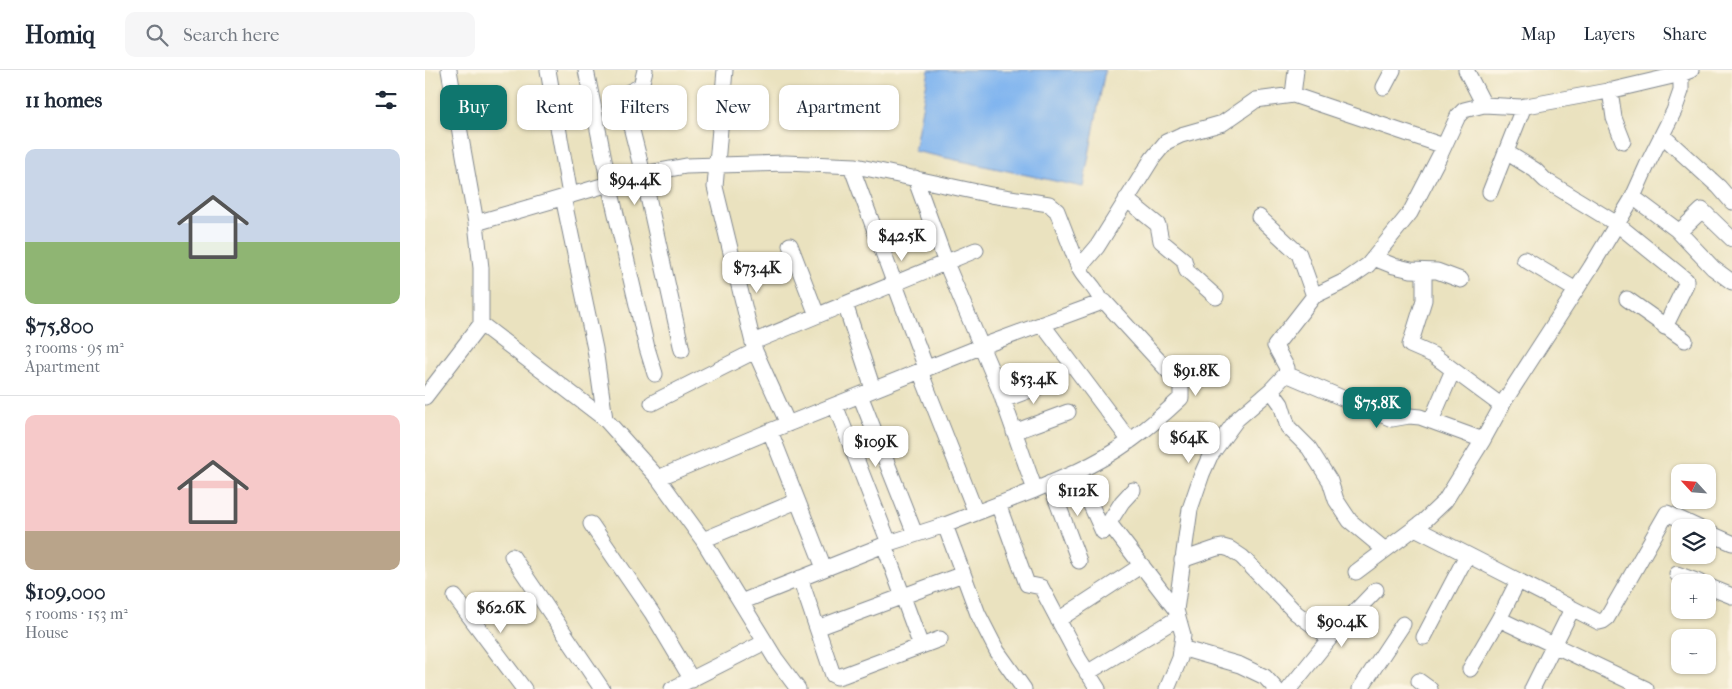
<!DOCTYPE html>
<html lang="en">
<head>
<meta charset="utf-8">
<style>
	:root { --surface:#fff; --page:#f6f6f7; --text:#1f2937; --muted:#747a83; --line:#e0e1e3; --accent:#0f766e }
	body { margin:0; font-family:"IM FELL French Canon",serif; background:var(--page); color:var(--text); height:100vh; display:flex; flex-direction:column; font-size:19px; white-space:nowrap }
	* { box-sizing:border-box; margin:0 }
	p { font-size:16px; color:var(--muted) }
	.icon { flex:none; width:28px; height:28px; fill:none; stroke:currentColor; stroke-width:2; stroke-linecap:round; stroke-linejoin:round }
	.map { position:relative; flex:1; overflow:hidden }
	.drawer { display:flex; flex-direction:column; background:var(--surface); width:425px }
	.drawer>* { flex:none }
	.top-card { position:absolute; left:15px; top:15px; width:475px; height:45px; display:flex; gap:10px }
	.needle { width:32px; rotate:296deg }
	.buttons { position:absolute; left:1246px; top:394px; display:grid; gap:10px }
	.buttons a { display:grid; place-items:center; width:45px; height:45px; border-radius:10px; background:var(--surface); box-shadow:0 1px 4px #0004; font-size:25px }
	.price { position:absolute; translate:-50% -42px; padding:0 11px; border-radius:10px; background:#fff; color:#222; font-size:16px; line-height:32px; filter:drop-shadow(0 1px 2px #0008) }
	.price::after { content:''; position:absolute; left:50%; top:30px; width:15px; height:11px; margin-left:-8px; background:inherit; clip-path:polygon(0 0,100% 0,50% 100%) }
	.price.on { background:var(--accent); color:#fff }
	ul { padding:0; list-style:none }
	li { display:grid; align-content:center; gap:10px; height:265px; padding:0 25px }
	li+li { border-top:1px solid var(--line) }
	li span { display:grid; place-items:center; height:155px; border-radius:10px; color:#555 }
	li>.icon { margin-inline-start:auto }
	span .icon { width:90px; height:90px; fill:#fffc; stroke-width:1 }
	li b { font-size:21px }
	h2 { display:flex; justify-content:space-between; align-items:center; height:60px; padding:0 25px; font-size:21px }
	.chip { padding:0 18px; border-radius:10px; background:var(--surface); box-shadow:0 1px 4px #0004; font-size:18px; line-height:45px }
	.chip.on { background:var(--accent); color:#fff }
	header { display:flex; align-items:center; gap:30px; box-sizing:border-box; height:70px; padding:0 25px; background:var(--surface); border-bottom:1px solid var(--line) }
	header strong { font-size:24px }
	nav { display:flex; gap:28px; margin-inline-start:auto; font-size:18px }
	.search { width:350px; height:45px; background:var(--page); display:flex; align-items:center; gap:12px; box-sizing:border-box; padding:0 18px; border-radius:10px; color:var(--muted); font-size:19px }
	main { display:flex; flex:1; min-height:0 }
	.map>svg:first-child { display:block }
	.water { fill:#81b5ef; stroke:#4e72a6 }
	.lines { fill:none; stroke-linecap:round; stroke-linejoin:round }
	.minor-casing { stroke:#82888e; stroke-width:17 }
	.minor { stroke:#fff; stroke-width:15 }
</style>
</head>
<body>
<header>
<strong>Homiq</strong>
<div class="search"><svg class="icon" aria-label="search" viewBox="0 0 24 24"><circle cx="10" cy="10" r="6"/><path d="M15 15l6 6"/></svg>Search here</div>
<nav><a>Map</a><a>Layers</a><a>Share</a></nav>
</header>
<main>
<section class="drawer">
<h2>11 homes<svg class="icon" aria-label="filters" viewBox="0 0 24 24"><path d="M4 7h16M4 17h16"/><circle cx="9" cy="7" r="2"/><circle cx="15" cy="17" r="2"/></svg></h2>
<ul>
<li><span style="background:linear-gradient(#c9d6e8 60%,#8fb573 0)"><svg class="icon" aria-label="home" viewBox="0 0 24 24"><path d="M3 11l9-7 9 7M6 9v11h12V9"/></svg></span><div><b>$75,800</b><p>3 rooms · 95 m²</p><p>Apartment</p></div></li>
<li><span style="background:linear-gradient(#f6c9c9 75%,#b9a48a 0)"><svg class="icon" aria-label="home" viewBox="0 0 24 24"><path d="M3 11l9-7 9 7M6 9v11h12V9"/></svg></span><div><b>$109,000</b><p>5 rooms · 153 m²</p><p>House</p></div></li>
</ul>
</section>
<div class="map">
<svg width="1307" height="619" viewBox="0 0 1307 619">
	<rect width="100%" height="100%" fill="#fcf5e5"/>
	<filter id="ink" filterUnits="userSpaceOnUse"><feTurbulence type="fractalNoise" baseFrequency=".02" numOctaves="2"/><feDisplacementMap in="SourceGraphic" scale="10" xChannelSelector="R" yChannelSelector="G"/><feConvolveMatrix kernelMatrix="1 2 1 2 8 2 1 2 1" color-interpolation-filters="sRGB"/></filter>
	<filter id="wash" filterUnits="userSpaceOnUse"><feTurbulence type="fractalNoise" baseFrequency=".0096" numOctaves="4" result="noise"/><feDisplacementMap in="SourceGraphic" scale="20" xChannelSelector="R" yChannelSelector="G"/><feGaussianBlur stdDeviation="1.12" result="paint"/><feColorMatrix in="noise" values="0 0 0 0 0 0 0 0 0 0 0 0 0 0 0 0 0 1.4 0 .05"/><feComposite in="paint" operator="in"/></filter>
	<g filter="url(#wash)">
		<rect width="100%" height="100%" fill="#eae2bf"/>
		<path class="water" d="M 504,0 L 680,0 L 658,117 L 489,81 Z"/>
	</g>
	<g filter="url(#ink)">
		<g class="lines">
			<defs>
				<path id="minor" d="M 123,0 L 145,125
					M 161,0 L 184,114 L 222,278 L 230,304
					M 220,0 L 216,16 L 198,25 L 218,104 L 257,280
					M 300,0 L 290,117 L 330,281 L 363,354
					M 1041,0 L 1059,35
					M 959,17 L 968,0
					M 1185,20 L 1189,48 L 1198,71
					M 868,25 L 871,0
					M 1237,65 L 1294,117 L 1307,132
					M 1081,82 L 1110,100 L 1120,110 L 1192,154 L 1261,210 L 1261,214 L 1240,257
					M 426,96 L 501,298
					M 490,108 L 521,193 L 575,321 L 610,420
					M 1065,122 L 1099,36
					M 138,127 L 170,279 L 180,349
					M 1208,127 L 1252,160 L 1288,198 L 1307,212
					M 701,129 L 733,155 L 736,171 L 759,190 L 762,201 L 791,227
					M 834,147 L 874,184 L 889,226
					M 51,153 L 218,104 L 261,96 L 360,93 L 431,96 L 566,125 L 624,134 L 632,141 L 654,198 L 672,177 L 727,89 L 741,72 L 756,65 L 798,53 L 831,30 L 868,25 L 1019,76
					M 1254,162 L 1277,140 L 1307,169
					M 365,175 L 392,245
					M 949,188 L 969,196 L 986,200 L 1012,201 L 1036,210
					M 1099,189 L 1151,220
					M 999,201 L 999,230 L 985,275 L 1008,285 L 1077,336
					M 1202,229 L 1260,270
					M 420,234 L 448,319
					M 56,254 L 180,349 L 233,408 L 278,470 L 350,588 L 373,619
					M 617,254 L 705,371
					M 328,272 L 551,180
					M 495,301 L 551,443
					M 861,304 L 967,349 L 984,346 L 995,347 L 1058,370
					M 846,320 L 856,334 L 863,357 L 884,378 L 905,411 L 911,430 L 925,451 L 960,480
					M 435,325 L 490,464
					M 0,327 L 56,254 L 56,198 L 51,153 L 24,0
					M 578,330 L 629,311
					M 227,333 L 330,281
					M 410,335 L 464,473
					M 1006,351 L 1028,300
					M 345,361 L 399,498
					M 589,362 L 643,342
					M 651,402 C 693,383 723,359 756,328 L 756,315 L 680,232 L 675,229
					M 233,408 L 345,361 L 555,277 L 672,234 L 675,229 C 671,217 659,209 654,198
					M 625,413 L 654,491
					M 573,434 L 602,514 L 616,517 L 654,589 L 673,619
					M 684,453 L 751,540
					M 166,454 L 227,543 L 267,610
					M 520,455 L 553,544 L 572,581 L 599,619
					M 990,458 L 1174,552 L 1178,551 L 1182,548 L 1242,443 L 1274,458
					M 1282,462 L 1307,473
					M 278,470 L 372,431
					M 459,475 L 496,576
					M 87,486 L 177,619
					M 757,490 L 792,478 L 798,477 L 805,479 L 817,487 L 871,543 L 905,568
					M 931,502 L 999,451 L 1020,431 L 1058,370 L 1080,330 L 1166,197 L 1207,129 L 1224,91 L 1249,41 L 1256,21 L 1256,4
					M 1252,504 L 1274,512
					M 375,508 L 408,605 L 412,607 L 419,605 L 515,569
					M 1282,516 L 1307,526
					M 30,527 L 99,619
					M 316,532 L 464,473 L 520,455 L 610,420 L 651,402 L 678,462 L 697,432 L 708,420
					M 1074,549 L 1221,619
					M 633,550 L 717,495
					M 392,558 L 538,504
					M 999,567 L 1042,485
					M 756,578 L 815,595 L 840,607 L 851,619
					M 1045,599 L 1074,549 L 1093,511
					M 662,603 L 753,548
					M 994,611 L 1005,619
					M 247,619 L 340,572
					M 742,619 L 755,588 L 758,565 L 751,540 L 765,439 L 777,404 L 785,386 L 812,349 L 846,320 L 861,304 L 862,298 L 850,276 L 889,226 L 920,211 L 943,195 L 985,143 L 1015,85 L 1033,46 L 1039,40 L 1059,35 L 1096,37 L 1188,20 L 1256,4 L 1266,0
					M 864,619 L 905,568 L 951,520
					M 935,619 L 978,554
					M 1107,619 L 1147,539"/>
			</defs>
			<use href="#minor" class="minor-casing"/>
			<use href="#minor" class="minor"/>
		</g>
	</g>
</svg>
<div class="buttons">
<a><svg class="needle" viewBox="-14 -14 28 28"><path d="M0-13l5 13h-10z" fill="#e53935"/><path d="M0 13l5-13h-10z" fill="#747a83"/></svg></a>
<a><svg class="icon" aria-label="layers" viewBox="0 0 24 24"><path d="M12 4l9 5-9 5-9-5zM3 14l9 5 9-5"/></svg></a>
<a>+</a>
<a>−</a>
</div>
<b class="price" style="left:210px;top:136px">$94.4K</b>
<b class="price" style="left:477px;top:192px">$42.5K</b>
<b class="price" style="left:332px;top:224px">$73.4K</b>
<b class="price" style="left:771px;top:327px">$91.8K</b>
<b class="price" style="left:609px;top:335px">$53.4K</b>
<b class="price on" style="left:952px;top:359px">$75.8K</b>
<b class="price" style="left:764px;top:394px">$64K</b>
<b class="price" style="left:451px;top:398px">$109K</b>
<b class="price" style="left:653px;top:447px">$112K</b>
<b class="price" style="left:76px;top:564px">$62.6K</b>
<b class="price" style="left:917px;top:578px">$90.4K</b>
<div class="top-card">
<a class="chip on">Buy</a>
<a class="chip">Rent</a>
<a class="chip">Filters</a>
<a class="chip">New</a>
<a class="chip">Apartment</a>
</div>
</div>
</main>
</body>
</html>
